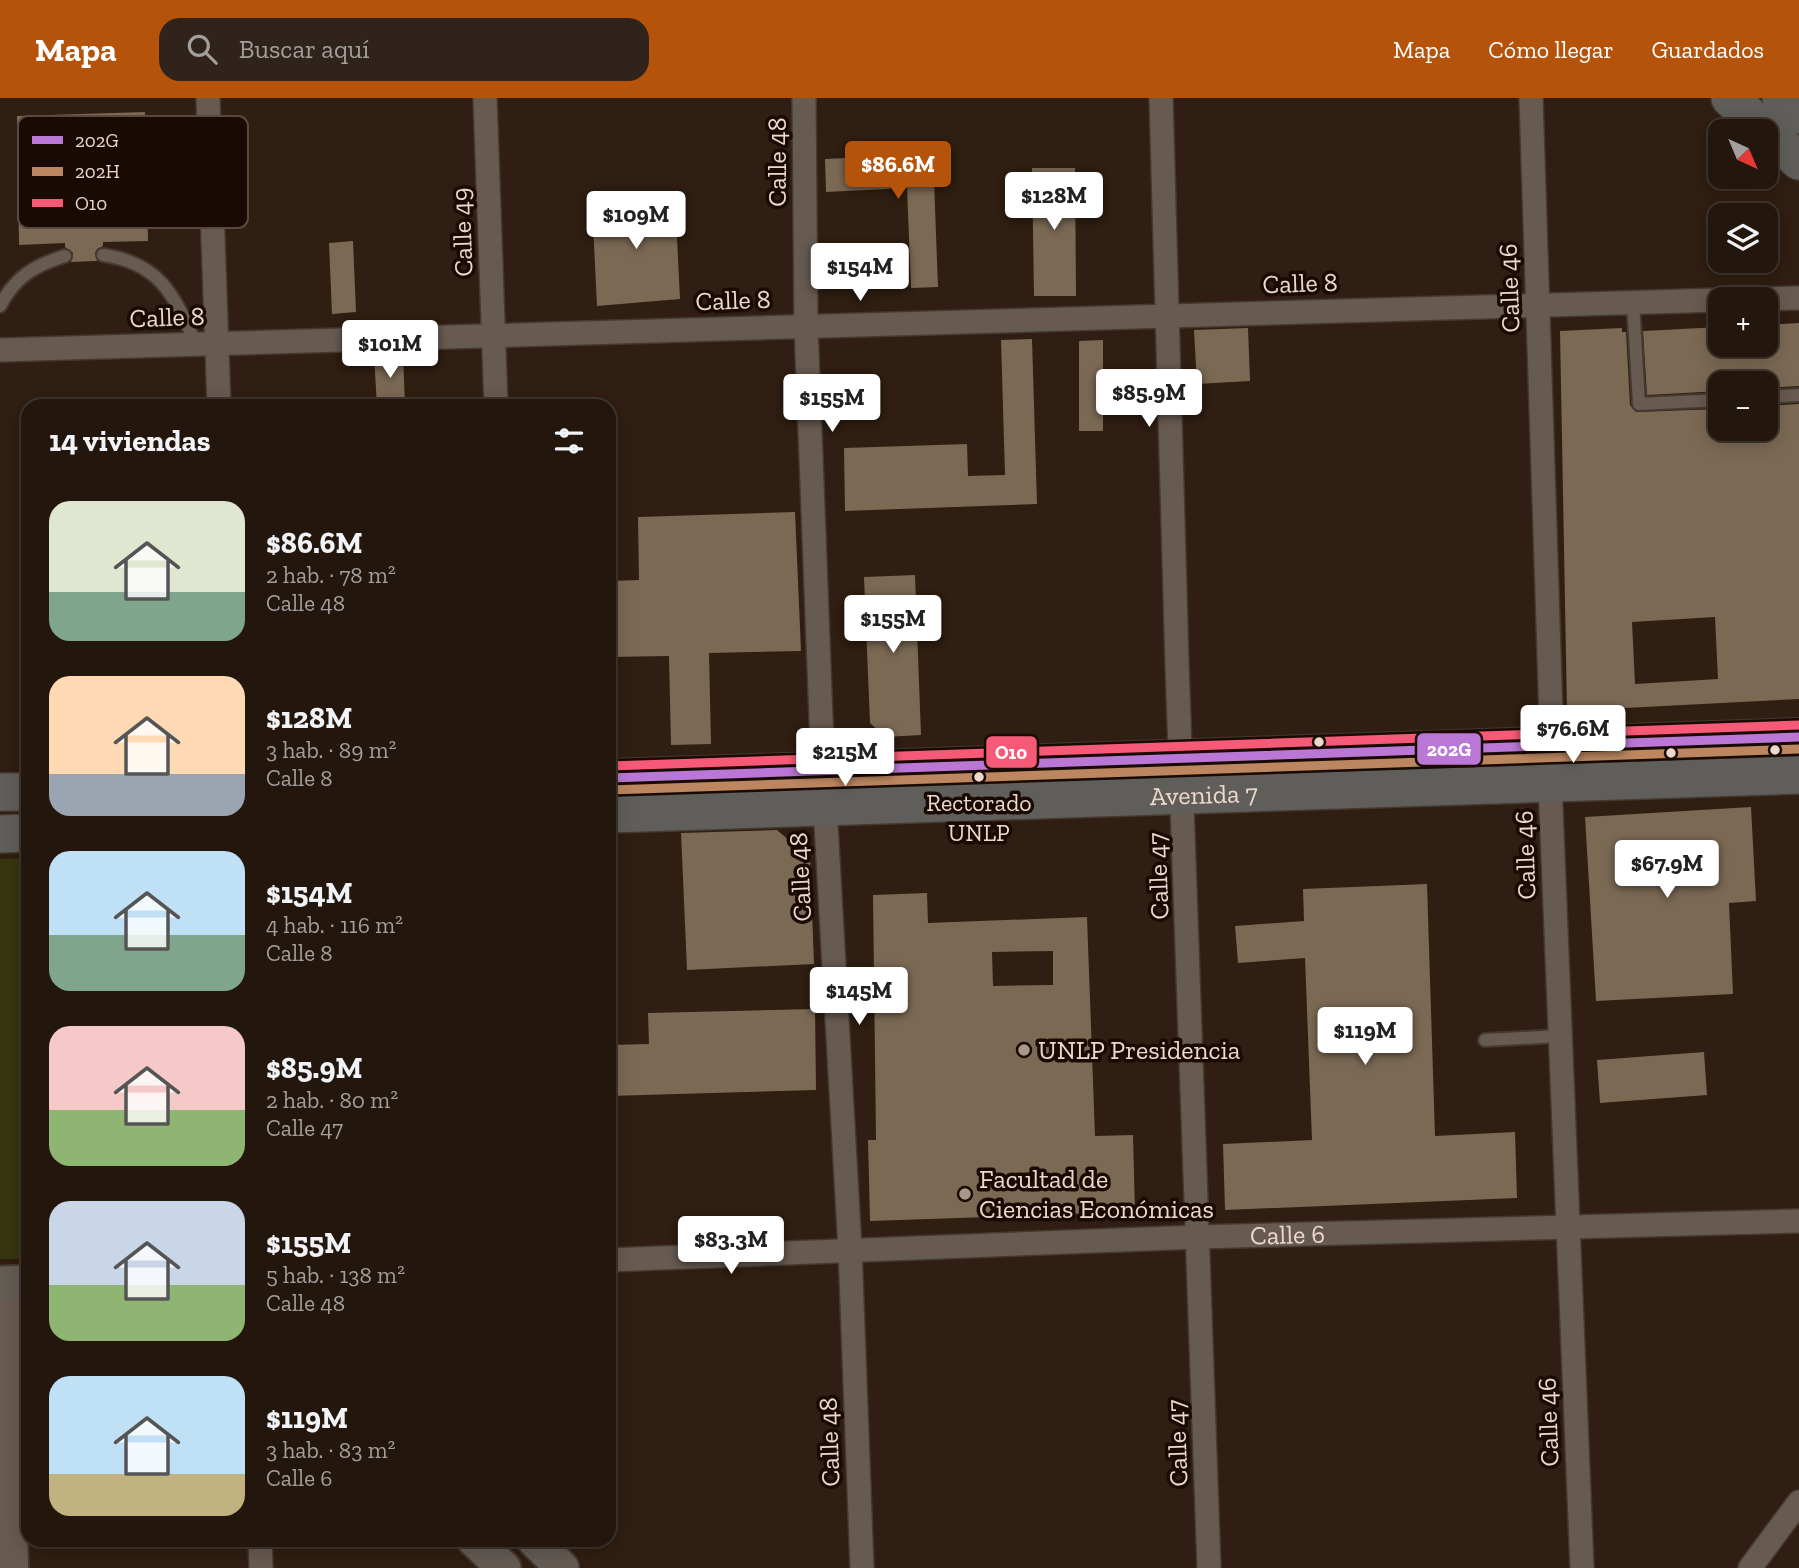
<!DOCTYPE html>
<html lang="es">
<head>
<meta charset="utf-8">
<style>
	:root { --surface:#23160d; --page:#2f231b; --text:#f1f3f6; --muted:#a39f9d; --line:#40352e; --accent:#b45309 }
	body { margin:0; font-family:"Zilla Slab",serif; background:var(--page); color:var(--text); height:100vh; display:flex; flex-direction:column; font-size:26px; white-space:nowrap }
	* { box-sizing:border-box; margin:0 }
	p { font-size:23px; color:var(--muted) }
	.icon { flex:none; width:38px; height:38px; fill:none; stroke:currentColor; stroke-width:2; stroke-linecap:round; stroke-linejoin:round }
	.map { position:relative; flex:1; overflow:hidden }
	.side { position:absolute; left:21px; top:301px; width:595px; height:1148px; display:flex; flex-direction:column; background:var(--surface); border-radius:21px; box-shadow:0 4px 18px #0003,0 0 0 2px var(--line) }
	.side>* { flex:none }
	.needle { width:46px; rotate:136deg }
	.fabs { position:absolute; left:1708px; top:21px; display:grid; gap:14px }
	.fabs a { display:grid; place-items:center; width:70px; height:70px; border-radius:14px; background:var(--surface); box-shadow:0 4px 18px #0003,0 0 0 2px var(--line); font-size:35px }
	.price { position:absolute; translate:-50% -60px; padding:0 16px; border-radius:7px; background:#fff; color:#222; font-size:23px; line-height:46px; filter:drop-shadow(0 2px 4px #0008) }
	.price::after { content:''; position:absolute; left:50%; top:42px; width:21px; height:16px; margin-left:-10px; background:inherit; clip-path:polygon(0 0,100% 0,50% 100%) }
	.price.active { background:var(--accent); color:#fff }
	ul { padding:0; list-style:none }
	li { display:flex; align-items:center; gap:21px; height:175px; padding:0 28px }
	li span { display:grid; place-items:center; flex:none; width:196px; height:140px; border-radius:21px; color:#555 }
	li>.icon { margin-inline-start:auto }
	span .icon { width:84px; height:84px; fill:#fffc; stroke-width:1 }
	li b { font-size:30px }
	h2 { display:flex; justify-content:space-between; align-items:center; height:84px; padding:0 28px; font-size:30px }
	header { display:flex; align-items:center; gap:42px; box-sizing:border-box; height:98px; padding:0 35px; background:var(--accent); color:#fff }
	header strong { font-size:33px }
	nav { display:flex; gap:38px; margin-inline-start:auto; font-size:24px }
	.search { width:490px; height:63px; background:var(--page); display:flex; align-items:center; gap:18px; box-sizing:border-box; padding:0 24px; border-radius:21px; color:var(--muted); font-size:26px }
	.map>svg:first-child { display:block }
	.green { fill:#35360e }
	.building { fill:#7b6954; fill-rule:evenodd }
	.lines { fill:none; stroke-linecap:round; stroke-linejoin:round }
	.service-casing { stroke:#45382f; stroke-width:16 }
	.minor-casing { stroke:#45382f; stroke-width:26 }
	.tertiary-casing { stroke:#45382f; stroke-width:32 }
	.secondary-casing { stroke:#45382f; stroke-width:37 }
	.primary-casing { stroke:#45382f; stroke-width:40 }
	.service { stroke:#675a50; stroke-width:12 }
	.minor { stroke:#675a50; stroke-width:23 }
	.tertiary { stroke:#675a50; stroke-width:28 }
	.secondary { stroke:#635b54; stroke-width:33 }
	.primary { stroke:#5f5e5a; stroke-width:37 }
	.bus-1-casing { stroke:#190b03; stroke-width:14 }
	.bus-2-casing { stroke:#190b03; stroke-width:14 }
	.bus-3-casing { stroke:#190b03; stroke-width:14 }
	.bus-1 { stroke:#ba77d6; stroke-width:9 }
	.bus-2 { stroke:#bb8660; stroke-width:9 }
	.bus-3 { stroke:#f75a77; stroke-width:9 }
	.bus-dot { fill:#eed8cb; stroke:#190b03; stroke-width:2.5 }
	.poi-dot { fill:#ab978a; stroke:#190b03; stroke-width:2.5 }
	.labels { text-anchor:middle; stroke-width:7; stroke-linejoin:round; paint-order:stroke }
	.bus-label { font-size:24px; fill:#eed8cb; stroke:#190b03 }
	.street-label { font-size:26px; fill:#eed8cb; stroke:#190b03 }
	.poi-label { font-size:26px; fill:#eed8cb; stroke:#190b03; text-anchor:start }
	.key { fill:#190b03; stroke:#59483f; stroke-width:2 }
	.key-label { font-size:19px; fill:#eed8cb }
	.line-badge { stroke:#190b03; stroke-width:2.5 }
	.badge-label { font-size:19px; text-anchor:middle; font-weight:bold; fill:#fff }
</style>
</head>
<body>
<header>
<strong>Mapa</strong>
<div class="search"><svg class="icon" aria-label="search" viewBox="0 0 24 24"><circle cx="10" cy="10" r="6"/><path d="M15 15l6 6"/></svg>Buscar aquí</div>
<nav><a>Mapa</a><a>Cómo llegar</a><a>Guardados</a></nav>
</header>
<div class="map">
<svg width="1799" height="1470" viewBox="0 0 1799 1470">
	<rect width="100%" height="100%" fill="#2f1e11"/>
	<path class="green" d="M 28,760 L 28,1161 L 0,1161 L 0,761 Z"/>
	<path class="building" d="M 145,14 L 148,143 L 103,144 L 103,148 L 97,151 L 95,155 L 97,163 L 71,164 L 73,155 L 65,149 L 65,145 L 19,147 L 17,18 Z
		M 933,56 L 938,189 L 911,190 L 907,90 L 826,94 L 825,61 Z
		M 1032,70 L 1075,70 L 1076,198 L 1034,198 Z
		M 675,99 L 680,201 L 597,208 L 592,105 Z
		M 353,143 L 356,214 L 332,216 L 329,145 Z
		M 1799,225 L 1799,288 L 1766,290 L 1766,285 L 1720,285 L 1720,293 L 1647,297 L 1643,233 L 1720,229 L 1720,247 L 1766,247 L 1766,227 Z
		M 1248,230 L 1250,283 L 1197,286 L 1194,232 Z
		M 1622,230 L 1622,234 L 1626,234 L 1630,307 L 1636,314 L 1720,311 L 1720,331 L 1766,331 L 1766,308 L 1799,306 L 1799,601 L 1567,613 L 1560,233 ZM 1715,519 L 1718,581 L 1635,586 L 1632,524 Z
		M 1032,241 L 1037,406 L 845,413 L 844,350 L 967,346 L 968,378 L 1005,377 L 1001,242 Z
		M 1103,242 L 1103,333 L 1079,333 L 1079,243 Z
		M 403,256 L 405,308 L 377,308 L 374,257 Z
		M 795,414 L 801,553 L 709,555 L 711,646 L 671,647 L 669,558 L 609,559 L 609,483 L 639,482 L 638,419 Z
		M 915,477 L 921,637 L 885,639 L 870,625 L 864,479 Z
		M 1751,709 L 1756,803 L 1729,805 L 1733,896 L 1596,903 L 1585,719 Z
		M 777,732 L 810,760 L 814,866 L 687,872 L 681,735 Z
		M 1427,786 L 1435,1038 L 1515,1034 L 1517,1100 L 1225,1112 L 1223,1046 L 1312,1042 L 1305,860 L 1238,865 L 1235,828 L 1304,823 L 1303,791 Z
		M 927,795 L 928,825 L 1087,819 L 1095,1038 L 1133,1037 L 1135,1114 L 870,1123 L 868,1042 L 876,1042 L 873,797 ZM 1053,853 L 1053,887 L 993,888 L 992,854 Z
		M 815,911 L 816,992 L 609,998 L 609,947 L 649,946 L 648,915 Z
		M 1704,954 L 1707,997 L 1600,1005 L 1597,962 Z"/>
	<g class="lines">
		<defs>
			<path id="service" d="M 103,157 C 161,165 174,198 196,246
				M 1633,204 L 1639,306 L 1720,302
				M 0,208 C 15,179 35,167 65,158
				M 1766,299 L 1799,297
				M 1485,942 L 1560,938"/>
			<g id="minor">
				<path d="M 208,0 L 219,308"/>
				<path d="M 485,0 L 496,308"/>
				<path d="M 804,0 L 806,228 L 823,673 L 850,1151 L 862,1470"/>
				<path d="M 1161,0 L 1177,566 L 1209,1470"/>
				<path d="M 1531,0 L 1552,648 L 1550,685 L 1582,1470"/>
				<path d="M 1750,201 L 1799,200"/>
				<path d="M 0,252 L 1720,202"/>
				<path id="s1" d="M 609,1162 L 1198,1139 L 1799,1123"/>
				<path d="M 260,1442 L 261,1470"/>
				<path d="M 1750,1470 L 1799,1404"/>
			</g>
			<path id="tertiary" d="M 6,1185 L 14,1470"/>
			<path id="secondary" d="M 0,1185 L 28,1184
				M 474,1442 L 504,1470
				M 534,1442 L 562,1470"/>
			<g id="primary">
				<path d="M 1730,0 L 1799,63"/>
				<path d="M 1781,0 L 1799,17"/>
				<path d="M 609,680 L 1799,639"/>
				<path d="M 0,694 L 28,694"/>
				<path id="s2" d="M 609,716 L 1799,677"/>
				<path d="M 0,736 L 28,735"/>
			</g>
		</defs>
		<use href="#service" class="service-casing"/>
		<use href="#minor" class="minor-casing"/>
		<use href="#tertiary" class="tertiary-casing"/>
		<use href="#secondary" class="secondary-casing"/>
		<use href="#primary" class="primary-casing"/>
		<use href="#service" class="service"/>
		<use href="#minor" class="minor"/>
		<use href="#tertiary" class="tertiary"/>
		<use href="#secondary" class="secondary"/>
		<use href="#primary" class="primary"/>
		<defs>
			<path id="bus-1" d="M 609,680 L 1799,639"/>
			<path id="bus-2" d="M 609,692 L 1799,651"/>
			<path id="bus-3" d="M 609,668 L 1799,627"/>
		</defs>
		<use href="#bus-1" class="bus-1-casing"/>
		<use href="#bus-2" class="bus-2-casing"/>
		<use href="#bus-3" class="bus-3-casing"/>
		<use href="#bus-1" class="bus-1"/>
		<use href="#bus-2" class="bus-2"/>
		<use href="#bus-3" class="bus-3"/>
	</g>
	<g class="bus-dot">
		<circle cx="1319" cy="644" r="6"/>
		<circle cx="1775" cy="652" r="6"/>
		<circle cx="1671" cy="655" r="6"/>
		<circle cx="979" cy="679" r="6"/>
	</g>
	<g class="poi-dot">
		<circle cx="1024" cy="952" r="7"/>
		<circle cx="965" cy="1096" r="7"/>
	</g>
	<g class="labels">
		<g class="bus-label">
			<text x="979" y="713">Rectorado<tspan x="979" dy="30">UNLP</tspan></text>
		</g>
		<g class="street-label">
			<text transform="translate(777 64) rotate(-90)" y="9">Calle 48</text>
			<text transform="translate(462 134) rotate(-92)" y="9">Calle 49</text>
			<text transform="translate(1300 185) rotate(-2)" y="9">Calle 8</text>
			<text transform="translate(1509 190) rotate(-92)" y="9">Calle 46</text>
			<text transform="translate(733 202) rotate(-2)" y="9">Calle 8</text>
			<text transform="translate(167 219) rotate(-2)" y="9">Calle 8</text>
			<text dy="9" stroke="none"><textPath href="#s2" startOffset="595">Avenida 7</textPath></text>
			<text transform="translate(1525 757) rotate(-92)" y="9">Calle 46</text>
			<text transform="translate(1158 778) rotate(-92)" y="9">Calle 47</text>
			<text transform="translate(800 779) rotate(-93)" y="9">Calle 48</text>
			<text dy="9" stroke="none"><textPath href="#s1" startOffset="679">Calle 6</textPath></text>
			<text transform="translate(1548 1324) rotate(-92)" y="9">Calle 46</text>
			<text transform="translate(829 1344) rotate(-92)" y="9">Calle 48</text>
			<text transform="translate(1177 1345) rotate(-92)" y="9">Calle 47</text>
		</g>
		<g class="poi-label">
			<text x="1038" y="961">UNLP Presidencia</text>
			<text x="979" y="1090">Facultad de<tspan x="979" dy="30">Ciencias Económicas</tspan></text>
		</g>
	</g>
	<rect x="18" y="18" width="230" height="112" rx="10" class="key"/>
	<rect x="32" y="38" width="31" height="8" fill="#ba77d6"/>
	<rect x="32" y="69" width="31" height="9" fill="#bb8660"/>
	<rect x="32" y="101" width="31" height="8" fill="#f75a77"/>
	<g class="key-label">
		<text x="75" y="49">202G</text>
		<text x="75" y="80">202H</text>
		<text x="75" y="112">O10</text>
	</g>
	<g class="line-badge">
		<rect x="1416" y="634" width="66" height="34" rx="7" fill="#ba77d6"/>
		<rect x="985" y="637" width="53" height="34" rx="7" fill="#f75a77"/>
	</g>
	<g class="badge-label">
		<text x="1449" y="658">202G</text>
		<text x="1011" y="661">O10</text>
	</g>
</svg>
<div class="fabs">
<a><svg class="needle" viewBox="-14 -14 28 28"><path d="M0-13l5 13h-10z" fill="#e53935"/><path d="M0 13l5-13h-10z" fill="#a39f9d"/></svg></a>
<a><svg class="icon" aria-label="layers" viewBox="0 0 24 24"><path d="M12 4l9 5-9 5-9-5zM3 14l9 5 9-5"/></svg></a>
<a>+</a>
<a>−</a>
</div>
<b class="price active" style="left:898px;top:103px">$86.6M</b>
<b class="price" style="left:1054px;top:134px">$128M</b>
<b class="price" style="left:636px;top:153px">$109M</b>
<b class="price" style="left:860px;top:205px">$154M</b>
<b class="price" style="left:390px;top:282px">$101M</b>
<b class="price" style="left:1149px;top:331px">$85.9M</b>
<b class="price" style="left:832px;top:336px">$155M</b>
<b class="price" style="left:893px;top:557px">$155M</b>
<b class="price" style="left:1573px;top:667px">$76.6M</b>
<b class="price" style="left:845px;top:690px">$215M</b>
<b class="price" style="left:1667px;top:802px">$67.9M</b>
<b class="price" style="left:859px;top:929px">$145M</b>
<b class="price" style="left:1365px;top:969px">$119M</b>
<b class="price" style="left:731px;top:1178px">$83.3M</b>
<section class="side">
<h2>14 viviendas<svg class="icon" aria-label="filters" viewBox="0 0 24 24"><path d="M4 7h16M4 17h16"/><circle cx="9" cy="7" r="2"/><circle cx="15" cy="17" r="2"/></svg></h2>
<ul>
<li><span style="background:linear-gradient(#dfe7d0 65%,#7fa58c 0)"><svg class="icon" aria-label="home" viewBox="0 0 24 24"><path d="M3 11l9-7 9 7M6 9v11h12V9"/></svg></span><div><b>$86.6M</b><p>2 hab. · 78 m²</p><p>Calle 48</p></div></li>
<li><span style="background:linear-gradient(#ffd9b3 70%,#9aa5b1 0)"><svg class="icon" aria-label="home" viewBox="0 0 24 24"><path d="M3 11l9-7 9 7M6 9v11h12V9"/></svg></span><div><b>$128M</b><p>3 hab. · 89 m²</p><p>Calle 8</p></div></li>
<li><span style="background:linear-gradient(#bfe0f5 60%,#7fa58c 0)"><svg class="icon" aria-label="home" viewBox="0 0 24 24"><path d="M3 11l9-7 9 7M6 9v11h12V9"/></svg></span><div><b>$154M</b><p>4 hab. · 116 m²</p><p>Calle 8</p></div></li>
<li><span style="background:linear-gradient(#f6c9c9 60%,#8fb573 0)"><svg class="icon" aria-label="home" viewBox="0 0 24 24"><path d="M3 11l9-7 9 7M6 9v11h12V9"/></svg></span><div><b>$85.9M</b><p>2 hab. · 80 m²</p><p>Calle 47</p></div></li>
<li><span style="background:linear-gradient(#c9d6e8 60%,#8fb573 0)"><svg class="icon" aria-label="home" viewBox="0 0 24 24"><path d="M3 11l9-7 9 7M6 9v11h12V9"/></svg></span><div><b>$155M</b><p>5 hab. · 138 m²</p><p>Calle 48</p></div></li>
<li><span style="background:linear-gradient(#bfe0f5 70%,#c2b280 0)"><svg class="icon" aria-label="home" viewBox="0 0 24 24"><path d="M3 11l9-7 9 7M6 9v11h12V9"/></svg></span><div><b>$119M</b><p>3 hab. · 83 m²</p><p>Calle 6</p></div></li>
</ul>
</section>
</div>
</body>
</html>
